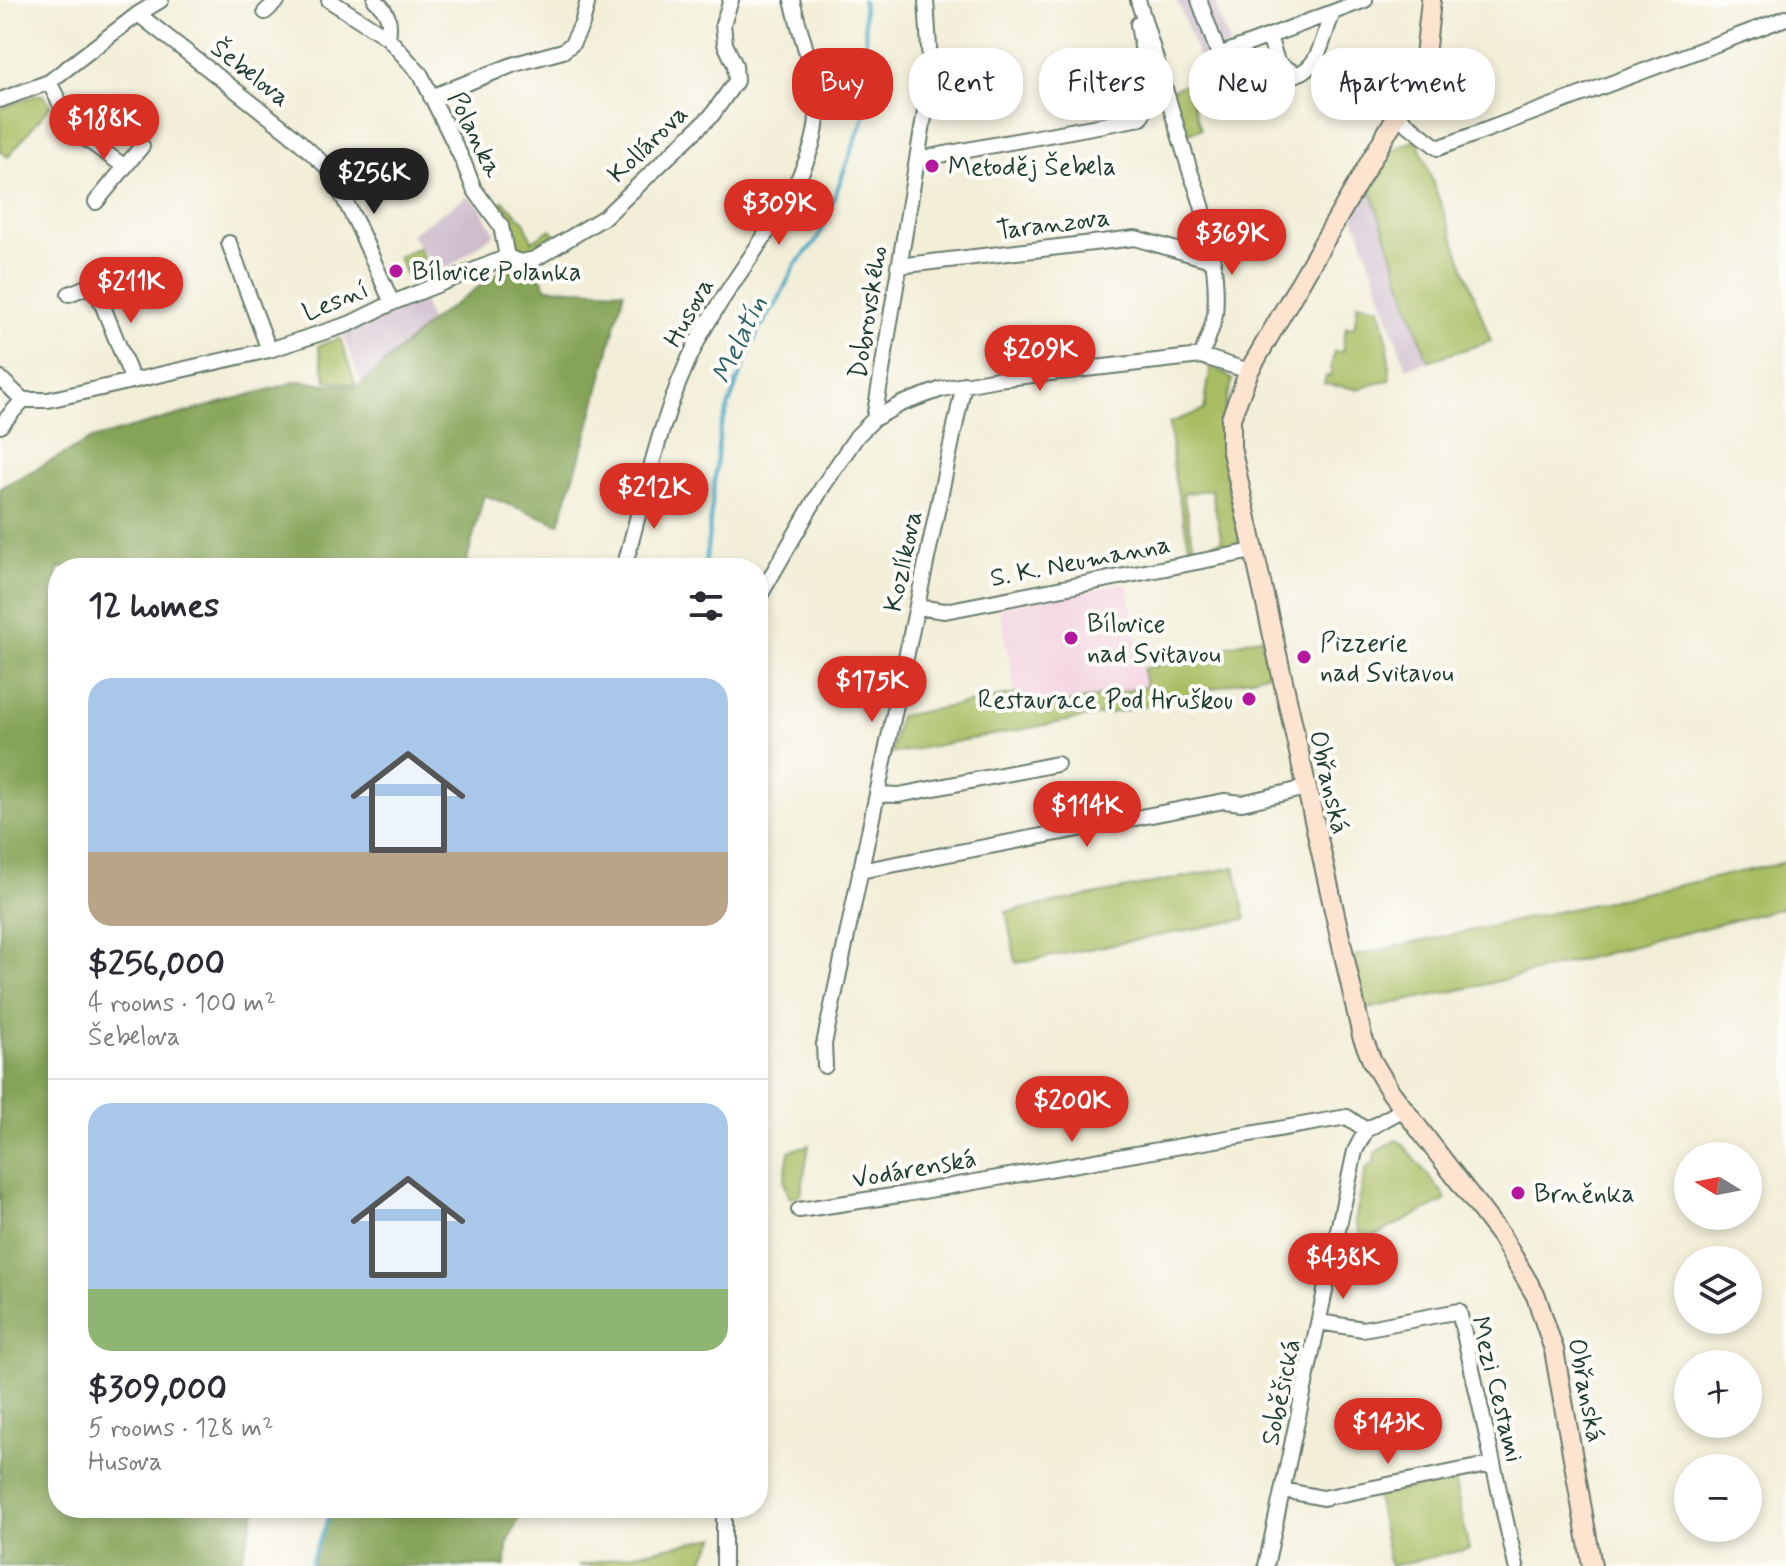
<!DOCTYPE html>
<html lang="en">
<head>
<meta charset="utf-8">
<style>
	:root { --surface:#fff; --page:#f7f7f7; --text:#2b2b33; --muted:#7c7c81; --line:#e1e1e2; --accent:#d93025 }
	body { margin:0; font-family:Mynerve,sans-serif; background:var(--page); color:var(--text); height:100vh; display:flex; flex-direction:column; font-size:30px; white-space:nowrap }
	* { box-sizing:border-box; margin:0 }
	p { font-size:26px; color:var(--muted) }
	.icon { flex:none; width:44px; height:44px; fill:none; stroke:currentColor; stroke-width:2; stroke-linecap:round; stroke-linejoin:round }
	.map { position:relative; flex:1; overflow:hidden }
	.panel { position:absolute; left:48px; top:558px; width:720px; height:960px; display:flex; flex-direction:column; background:var(--surface); border-radius:32px; box-shadow:0 4px 12px #0003 }
	.panel>* { flex:none }
	.guide { position:absolute; left:792px; top:48px; width:760px; height:72px; display:flex; gap:16px }
	.needle { width:52px; rotate:280deg }
	.fabs { position:absolute; left:1674px; top:1142px; display:grid; gap:16px }
	.fabs a { display:grid; place-items:center; width:88px; height:88px; border-radius:50%; background:var(--surface); box-shadow:0 4px 12px #0003; font-size:40px }
	.price { position:absolute; translate:-50% -68px; padding:0 18px; border-radius:28px; background:var(--accent); color:#fff; font-size:26px; line-height:52px; filter:drop-shadow(0 2px 4px #0008) }
	.price::after { content:''; position:absolute; left:50%; top:48px; width:24px; height:18px; margin-left:-12px; background:inherit; clip-path:polygon(0 0,100% 0,50% 100%) }
	.price.selected { background:#222; color:#fff }
	ul { padding:0; list-style:none }
	li { display:grid; align-content:center; gap:16px; height:424px; padding:0 40px }
	li+li { border-top:2px solid var(--line) }
	li span { display:grid; place-items:center; height:248px; border-radius:24px; color:#555 }
	li>.icon { margin-inline-start:auto }
	span .icon { width:144px; height:144px; fill:#fffc; stroke-width:1 }
	li b { font-size:34px }
	h2 { display:flex; justify-content:space-between; align-items:center; height:96px; padding:0 40px; font-size:34px }
	.tag { padding:0 28px; border-radius:32px; background:var(--surface); box-shadow:0 4px 12px #0003; font-size:28px; line-height:72px }
	.tag.selected { background:var(--accent); color:#fff }
	.map>svg:first-child { display:block }
	.built { fill:#f3cfdf }
	.industrial { fill:#cfbdce }
	.green { fill:#a8bd62; stroke:#647d4b; stroke-width:2 }
	.forest { fill:#86a458; stroke:#527046; stroke-width:2 }
	.lines { fill:none; stroke-linecap:round; stroke-linejoin:round }
	.stream { stroke:#44a7c4; stroke-width:4 }
	.minor-casing { stroke:#697b6d; stroke-width:18 }
	.secondary-casing { stroke:#697b6d; stroke-width:22 }
	.minor { stroke:#fff; stroke-width:14 }
	.secondary { stroke:#fde4d1; stroke-width:18 }
	.poi-dot { fill:#b5179e; stroke:#fdfcf7; stroke-width:3 }
	.labels { text-anchor:middle; stroke-width:8; stroke-linejoin:round; paint-order:stroke }
	.street-label { font-size:26px; fill:#1f3d34; stroke:#fdfcf7 }
	.poi-label { font-size:26px; fill:#1f3d34; stroke:#fdfcf7; text-anchor:start }
	.water-label { font-size:28px; font-style:italic; fill:#2c6266; stroke:#fdfcf7 }
</style>
</head>
<body>
<div class="map">
<svg width="1786" height="1566" viewBox="0 0 1786 1566">
	<rect width="100%" height="100%" fill="#fdfcf7"/>
	<filter id="ink" filterUnits="userSpaceOnUse"><feTurbulence type="fractalNoise" baseFrequency=".0125" numOctaves="2"/><feDisplacementMap in="SourceGraphic" scale="16" xChannelSelector="R" yChannelSelector="G"/><feConvolveMatrix kernelMatrix="1 2 1 2 8 2 1 2 1" color-interpolation-filters="sRGB"/></filter>
	<filter id="wash" filterUnits="userSpaceOnUse"><feTurbulence type="fractalNoise" baseFrequency=".006" numOctaves="4" result="noise"/><feDisplacementMap in="SourceGraphic" scale="32" xChannelSelector="R" yChannelSelector="G"/><feGaussianBlur stdDeviation="1.8" result="paint"/><feColorMatrix in="noise" values="0 0 0 0 0 0 0 0 0 0 0 0 0 0 0 0 0 1.4 0 .05"/><feComposite in="paint" operator="in"/></filter>
	<g filter="url(#wash)">
		<rect width="100%" height="100%" fill="#f2eed8"/>
		<path class="built" d="M 1127,583 L 1147,687 L 1019,712 L 999,607 Z"/>
		<path class="industrial" d="M 1177,0 L 1214,0 L 1230,44 L 1212,57 L 1200,61 Z
			M 1369,185 L 1428,361 L 1406,368 L 1353,213 Z
			M 467,196 L 478,204 L 495,233 L 439,275 L 411,234 Z
			M 422,297 L 430,322 L 361,384 L 342,332 Z"/>
		<path class="green" d="M 1186,84 L 1201,129 L 1183,135 L 1168,91 Z
			M 37,95 L 43,95 L 51,105 L 8,157 L 0,151 L 0,109 Z
			M 1417,139 L 1491,341 L 1428,361 L 1369,185 L 1388,152 Z
			M 503,201 L 524,221 L 532,241 L 551,229 L 559,241 L 521,258 L 511,251 L 495,209 Z
			M 419,247 L 431,277 L 411,287 L 398,257 Z
			M 1358,303 L 1380,307 L 1388,345 L 1390,380 L 1357,389 L 1324,384 L 1326,376 L 1330,377 L 1334,351 L 1342,352 L 1346,327 L 1354,328 Z
			M 340,338 L 356,385 L 326,380 L 318,346 Z
			M 1211,364 L 1233,380 C 1211,437 1228,481 1240,539 L 1230,549 L 1215,552 L 1213,543 L 1222,541 L 1211,489 L 1183,494 L 1194,547 L 1203,546 L 1204,551 L 1191,554 L 1175,480 L 1169,423 L 1204,410 Z
			M 1261,637 L 1269,673 L 1152,705 L 891,754 L 899,716 L 1016,694 L 1019,712 L 1146,687 L 1143,669 Z
			M 1786,862 L 1786,907 L 1483,985 L 1366,1009 L 1353,956 Z
			M 1235,867 L 1246,919 L 1016,963 L 1006,912 Z
			M 1396,1140 L 1402,1143 L 1445,1196 L 1445,1201 L 1364,1241 L 1355,1221 L 1366,1168 L 1374,1163 L 1375,1153 Z
			M 809,1145 L 801,1195 L 790,1198 L 784,1182 L 789,1151 Z
			M 1454,1479 L 1469,1549 L 1390,1566 L 1376,1495 Z
			M 716,1537 L 699,1566 L 577,1566 Z"/>
		<path class="forest" d="M 512,263 L 535,268 L 547,288 L 624,291 L 588,431 L 559,524 L 484,495 L 465,568 L 58,568 L 58,1508 L 256,1508 L 240,1566 L 0,1566 L 0,488 L 92,439 L 299,381 L 358,387 L 430,322 Z
			M 332,1508 L 523,1508 L 507,1545 L 506,1566 L 313,1566 C 315,1544 329,1530 332,1508 Z"/>
		<g class="lines">
			<path class="stream" d="M 705,568 L 720,430 L 736,385 L 759,329 L 777,303 L 795,265 L 817,240 L 825,222 L 867,109 L 869,86 L 863,0
				M 310,1566 C 314,1545 328,1529 330,1508"/>
		</g>
	</g>
	<g filter="url(#ink)">
		<g class="lines">
			<defs>
				<path id="minor" d="M 329,0 L 388,38 L 421,75 L 463,161 L 474,189 L 501,226 L 507,257
					M 375,0 C 388,11 391,21 388,38
					M 1138,0 L 1191,174 C 1207,211 1219,274 1215,314 C 1213,328 1206,343 1201,356
					M 1199,0 L 1219,55 L 1365,0
					M 265,12 L 278,0
					M 138,14 L 290,133 L 328,168 L 358,226 L 392,303
					M 1269,37 L 1278,64 L 1297,74 C 1321,67 1323,33 1333,13
					M 49,82 L 66,115 L 82,136 L 125,167
					M 431,97 L 515,64 L 563,51 L 572,44 L 582,24 L 588,0
					M 0,100 L 49,82 L 138,14 L 161,0
					M 1397,116 L 1438,148 L 1786,18
					M 918,159 L 1141,118 C 1155,91 1142,53 1138,24
					M 96,202 L 142,146
					M 229,243 L 269,350
					M 507,257 L 520,262 L 535,259 L 606,216 L 712,115 L 736,81 L 735,65 L 725,44 L 723,24 L 731,0
					M 898,266 L 1135,238 L 1211,260
					M 94,284 L 133,381
					M 69,294 L 116,275
					M 0,378 L 23,400 L 48,400 L 269,350 L 349,324 L 392,303 L 507,257
					M 874,419 L 928,93 L 930,64 L 926,0
					M 0,426 L 23,400
					M 624,568 C 645,492 661,413 697,342 C 728,278 818,182 817,113 C 816,74 801,37 792,0
					M 758,599 L 823,486 L 857,436 L 874,419 L 901,404 L 942,389 L 997,379 L 1201,356 L 1249,371
					M 917,607 L 945,611 L 1253,551
					M 877,794 L 899,795 L 1057,764
					M 860,871 L 1224,801 L 1242,803 L 1306,788
					M 825,1066 L 824,1044 L 964,384
					M 799,1210 L 906,1194 L 1347,1117 L 1366,1130
					M 1319,1322 L 1363,1329 L 1459,1311 L 1516,1566
					M 1283,1490 L 1323,1498 L 1493,1464
					M 724,1508 L 724,1566
					M 1266,1566 L 1355,1151 L 1366,1130 L 1402,1110"/>
				<path id="secondary" d="M 1431,0 L 1425,56 L 1415,84 L 1249,371 L 1231,418 L 1231,447 L 1362,1036 L 1372,1061 L 1390,1091 L 1501,1236 L 1536,1296 L 1554,1350 L 1592,1566"/>
			</defs>
			<use href="#minor" class="minor-casing"/>
			<use href="#secondary" class="secondary-casing"/>
			<use href="#minor" class="minor"/>
			<use href="#secondary" class="secondary"/>
		</g>
	</g>
	<g class="poi-dot">
		<circle cx="932" cy="166" r="8"/>
		<circle cx="396" cy="271" r="8"/>
		<circle cx="1071" cy="638" r="8"/>
		<circle cx="1304" cy="657" r="8"/>
		<circle cx="1249" cy="699" r="8"/>
		<circle cx="1518" cy="1193" r="8"/>
	</g>
	<g class="labels">
		<g class="street-label">
			<text transform="translate(251 72) rotate(38)" y="9">Šebelova</text>
			<text transform="translate(476 134) rotate(64)" y="9">Polanka</text>
			<text transform="translate(647 143) rotate(-44)" y="9">Kollárova</text>
			<text transform="translate(1053 223) rotate(-7)" y="9">Taranzova</text>
			<text transform="translate(335 300) rotate(-22)" y="9">Lesní</text>
			<text transform="translate(688 312) rotate(-61)" y="9">Husova</text>
			<text transform="translate(867 312) rotate(-81)" y="9">Dobrovského</text>
			<text transform="translate(1080 560) rotate(-11)" y="9">S. K. Neumanna</text>
			<text transform="translate(902 561) rotate(-78)" y="9">Kozlíkova</text>
			<text transform="translate(1330 782) rotate(77)" y="9">Obřanská</text>
			<text transform="translate(914 1168) rotate(-10)" y="9">Vodárenská</text>
			<text transform="translate(1498 1389) rotate(76)" y="9">Mezi Cestami</text>
			<text transform="translate(1587 1390) rotate(79)" y="9">Obřanská</text>
			<text transform="translate(1280 1392) rotate(-78)" y="9">Soběšická</text>
		</g>
		<g class="poi-label">
			<text x="948" y="175">Metoděj Šebela</text>
			<text x="412" y="280">Bílovice Polanka</text>
			<text x="1087" y="632">Bílovice<tspan x="1087" dy="30">nad Svitavou</tspan></text>
			<text x="1320" y="651">Pizzerie<tspan x="1320" dy="30">nad Svitavou</tspan></text>
			<text x="1233" y="708" text-anchor="end">Restaurace Pod Hruškou</text>
			<text x="1534" y="1202">Brněnka</text>
		</g>
		<g class="water-label">
			<text transform="translate(738 339) rotate(-65)" y="10">Melatín</text>
		</g>
	</g>
</svg>
<div class="fabs">
<a><svg class="needle" viewBox="-14 -14 28 28"><path d="M0-13l5 13h-10z" fill="#e53935"/><path d="M0 13l5-13h-10z" fill="#7c7c81"/></svg></a>
<a><svg class="icon" aria-label="layers" viewBox="0 0 24 24"><path d="M12 4l9 5-9 5-9-5zM3 14l9 5 9-5"/></svg></a>
<a>+</a>
<a>−</a>
</div>
<b class="price" style="left:104px;top:162px">$188K</b>
<b class="price selected" style="left:374px;top:216px">$256K</b>
<b class="price" style="left:779px;top:247px">$309K</b>
<b class="price" style="left:1232px;top:277px">$369K</b>
<b class="price" style="left:131px;top:325px">$211K</b>
<b class="price" style="left:1040px;top:393px">$209K</b>
<b class="price" style="left:654px;top:531px">$212K</b>
<b class="price" style="left:872px;top:724px">$175K</b>
<b class="price" style="left:1087px;top:849px">$114K</b>
<b class="price" style="left:1072px;top:1144px">$200K</b>
<b class="price" style="left:1343px;top:1301px">$438K</b>
<b class="price" style="left:1388px;top:1466px">$143K</b>
<div class="guide">
<a class="tag selected">Buy</a>
<a class="tag">Rent</a>
<a class="tag">Filters</a>
<a class="tag">New</a>
<a class="tag">Apartment</a>
</div>
<section class="panel">
<h2>12 homes<svg class="icon" aria-label="filters" viewBox="0 0 24 24"><path d="M4 7h16M4 17h16"/><circle cx="9" cy="7" r="2"/><circle cx="15" cy="17" r="2"/></svg></h2>
<ul>
<li><span style="background:linear-gradient(#a9c7e8 70%,#b9a48a 0)"><svg class="icon" aria-label="home" viewBox="0 0 24 24"><path d="M3 11l9-7 9 7M6 9v11h12V9"/></svg></span><div><b>$256,000</b><p>4 rooms · 100 m²</p><p>Šebelova</p></div></li>
<li><span style="background:linear-gradient(#a9c7e8 75%,#8fb573 0)"><svg class="icon" aria-label="home" viewBox="0 0 24 24"><path d="M3 11l9-7 9 7M6 9v11h12V9"/></svg></span><div><b>$309,000</b><p>5 rooms · 128 m²</p><p>Husova</p></div></li>
</ul>
</section>
</div>
</body>
</html>
